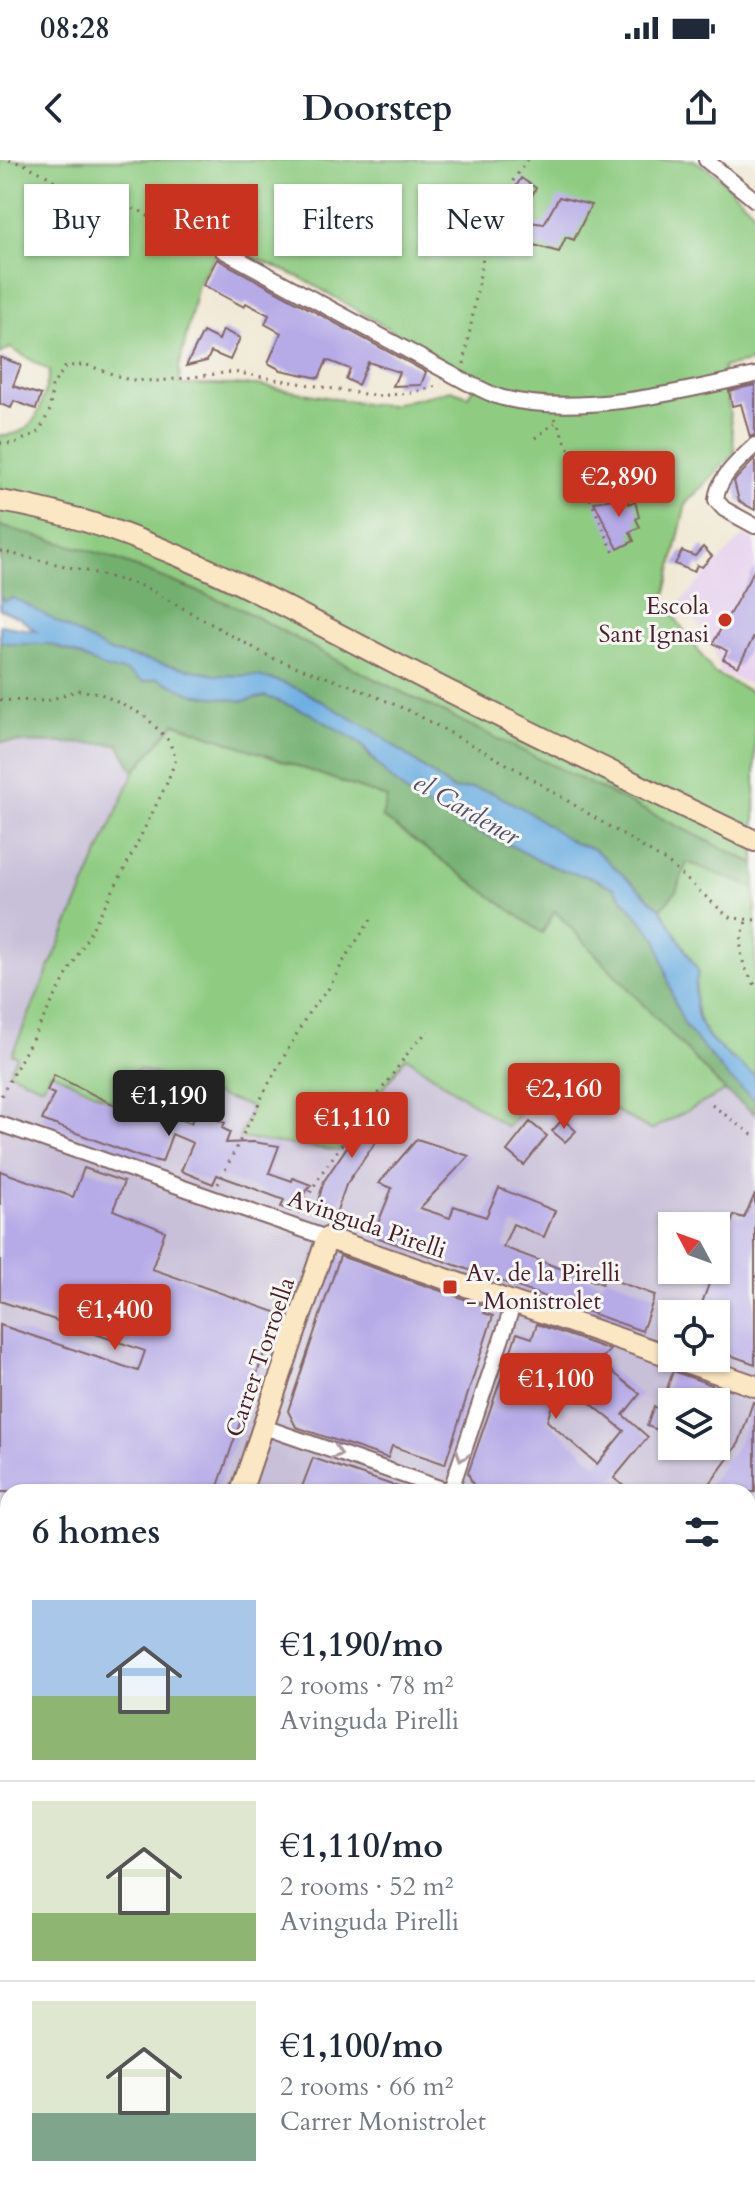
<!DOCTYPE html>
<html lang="en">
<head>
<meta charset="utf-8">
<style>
	:root { --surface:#fff; --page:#f6f6f7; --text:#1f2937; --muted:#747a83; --line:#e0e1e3; --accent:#c8321e }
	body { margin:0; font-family:Cardo,serif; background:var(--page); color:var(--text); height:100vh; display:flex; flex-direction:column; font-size:30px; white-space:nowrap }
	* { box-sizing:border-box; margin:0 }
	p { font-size:26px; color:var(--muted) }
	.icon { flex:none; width:44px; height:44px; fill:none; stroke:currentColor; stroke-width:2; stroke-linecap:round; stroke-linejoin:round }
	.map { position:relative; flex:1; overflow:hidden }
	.drawer { position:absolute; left:0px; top:1324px; width:756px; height:714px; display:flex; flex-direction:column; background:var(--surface); border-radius:24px 24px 0 0; box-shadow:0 2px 6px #0004 }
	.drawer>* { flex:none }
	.top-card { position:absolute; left:24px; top:24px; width:708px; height:72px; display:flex; gap:16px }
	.needle { width:52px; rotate:311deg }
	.buttons { position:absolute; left:658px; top:1052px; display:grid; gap:16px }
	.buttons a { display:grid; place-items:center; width:72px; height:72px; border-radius:0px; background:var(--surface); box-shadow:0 2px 6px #0004; font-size:40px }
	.price { position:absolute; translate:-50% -68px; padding:0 18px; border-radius:8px; background:var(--accent); color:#fff; font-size:26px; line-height:52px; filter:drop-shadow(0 2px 4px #0008) }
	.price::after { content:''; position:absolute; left:50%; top:48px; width:24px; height:18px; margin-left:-12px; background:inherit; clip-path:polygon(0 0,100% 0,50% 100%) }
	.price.current { background:#222; color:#fff }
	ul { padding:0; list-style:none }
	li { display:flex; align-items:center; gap:24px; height:200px; padding:0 32px }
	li+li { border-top:2px solid var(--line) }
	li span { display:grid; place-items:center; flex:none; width:224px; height:160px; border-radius:0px; color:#555 }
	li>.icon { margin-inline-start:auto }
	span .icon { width:96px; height:96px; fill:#fffc; stroke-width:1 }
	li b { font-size:34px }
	h2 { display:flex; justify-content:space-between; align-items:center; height:96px; padding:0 32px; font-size:34px }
	.chip { padding:0 28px; border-radius:0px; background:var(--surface); box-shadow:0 2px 6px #0004; font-size:28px; line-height:72px }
	.chip.current { background:var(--accent); color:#fff }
	.status { display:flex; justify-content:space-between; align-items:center; height:56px; padding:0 40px; background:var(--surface); direction:ltr }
	.status svg { height:22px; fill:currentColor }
	header { display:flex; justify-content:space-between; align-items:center; height:104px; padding:0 32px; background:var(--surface); font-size:36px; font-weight:600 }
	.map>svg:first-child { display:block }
	.built { fill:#e7d2ef }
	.industrial { fill:#c8bfd8; fill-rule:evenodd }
	.green { fill:#8fcc82; stroke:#6c7656; stroke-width:2; fill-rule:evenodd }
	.forest { fill:#73b070; stroke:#5e684e; stroke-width:2 }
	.water { fill:#6dafe2; stroke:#5c6786; stroke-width:2 }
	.building { fill:#b6aae7; fill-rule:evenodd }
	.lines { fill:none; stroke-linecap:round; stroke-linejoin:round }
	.lane-casing { stroke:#846666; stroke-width:11 }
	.street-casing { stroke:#846666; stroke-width:18 }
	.secondary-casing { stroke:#846666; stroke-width:24 }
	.path { stroke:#846666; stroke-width:3; stroke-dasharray:2 6; stroke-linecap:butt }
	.lane { stroke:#fff; stroke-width:7 }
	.street { stroke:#fff; stroke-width:14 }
	.secondary { stroke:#fbe7c3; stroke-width:20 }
	.oneway { stroke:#ae9aa0 }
	.poi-dot { fill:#c8321e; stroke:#f6f6f2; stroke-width:3 }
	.labels { text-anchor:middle; stroke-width:6; stroke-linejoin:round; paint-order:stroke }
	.poi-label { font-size:24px; fill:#4a1f2b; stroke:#f6f6f2; text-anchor:end }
	.street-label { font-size:24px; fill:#4a1f2b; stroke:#f6f6f2 }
	.water-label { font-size:26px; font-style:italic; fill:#56516b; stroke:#f6f6f2 }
</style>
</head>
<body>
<div class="status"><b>08:28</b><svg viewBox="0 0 49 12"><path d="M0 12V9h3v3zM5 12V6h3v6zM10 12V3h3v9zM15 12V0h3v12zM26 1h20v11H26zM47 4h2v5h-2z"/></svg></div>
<header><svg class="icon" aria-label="back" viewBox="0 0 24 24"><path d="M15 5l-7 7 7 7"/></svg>Doorstep<svg class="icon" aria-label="share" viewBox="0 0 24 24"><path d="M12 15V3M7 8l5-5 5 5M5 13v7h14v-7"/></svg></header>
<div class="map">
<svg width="755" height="2037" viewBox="0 0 755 2037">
	<rect width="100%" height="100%" fill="#f6f6f2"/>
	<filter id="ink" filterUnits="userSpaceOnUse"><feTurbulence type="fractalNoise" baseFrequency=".0125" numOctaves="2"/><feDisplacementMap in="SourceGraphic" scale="16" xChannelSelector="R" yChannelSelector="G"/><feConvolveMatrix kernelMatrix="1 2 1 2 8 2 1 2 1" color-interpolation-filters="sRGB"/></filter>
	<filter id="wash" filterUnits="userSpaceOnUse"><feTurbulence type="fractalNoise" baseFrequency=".006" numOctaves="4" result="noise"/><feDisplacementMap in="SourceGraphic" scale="32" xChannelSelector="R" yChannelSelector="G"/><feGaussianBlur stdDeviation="1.8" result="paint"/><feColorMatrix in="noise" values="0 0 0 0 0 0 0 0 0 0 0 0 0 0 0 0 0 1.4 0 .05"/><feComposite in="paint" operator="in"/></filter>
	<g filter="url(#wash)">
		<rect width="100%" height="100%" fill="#f0e9d5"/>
		<path class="built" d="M 744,375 L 755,381 L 755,527 L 720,512 L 710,478 L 679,443 Z"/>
		<path class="industrial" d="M 0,582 L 119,584 L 134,612 L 12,893 L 17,896 L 10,912 L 51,912 L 116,943 L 138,909 L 253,947 L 240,978 L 406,897 L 506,967 L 555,917 L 651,970 L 725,931 L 755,954 L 755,1999 L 748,2000 L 748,1332 L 8,1332 L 8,1857 L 0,1877 ZM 672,1066 L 716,1066 L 716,1110 L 672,1110 ZM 672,1154 L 716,1154 L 716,1198 L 672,1198 ZM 672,1242 L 716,1242 L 716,1286 L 672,1286 Z
			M 421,2030 L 486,2030 L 474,2037 L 418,2037 Z"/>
		<path class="green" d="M 0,0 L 694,0 L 716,14 L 755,53 L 755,201 L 723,207 L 735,293 L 686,343 L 664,442 L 714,513 L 755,534 L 755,704 L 346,505 L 237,447 L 105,395 L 0,366 L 0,275 C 39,277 42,242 50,211 L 10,188 L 0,194 ZM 222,83 L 301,118 L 478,220 L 468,236 L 451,230 L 390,245 L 366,244 L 257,225 L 180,225 L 179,208 L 198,124 Z
			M 175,563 L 388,638 L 543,772 L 555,751 L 725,931 L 651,970 L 555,917 L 507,967 L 406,897 L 339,991 L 239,978 L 252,947 L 139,909 L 116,943 L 51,912 L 42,927 L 9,912 L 17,896 L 12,894 L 134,612 Z
			M 687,701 L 755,728 L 755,916 C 713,885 686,868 698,811 L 661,749 L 676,731 Z"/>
		<path class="forest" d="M 0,366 L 105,395 L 237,447 L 346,505 L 755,704 L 755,728 L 687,702 L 676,731 L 661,749 L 594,689 L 574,683 L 472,628 L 454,630 L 374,571 L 303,531 L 278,521 L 257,516 L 215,515 L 110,492 L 13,438 L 4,441 L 0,435 Z
			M 0,481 L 14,484 L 49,484 L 74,492 L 107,509 L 126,511 L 144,522 L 158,518 L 191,534 L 244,541 L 265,536 L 309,553 L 359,582 L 371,598 L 418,643 L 434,649 L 457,664 L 506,683 L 536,699 L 564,711 L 594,718 L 614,728 L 657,779 L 685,866 L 727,916 L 755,940 L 755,954 L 725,931 L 555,751 L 542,773 L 382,657 L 387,638 L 175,563 L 134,612 L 118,584 L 0,582 Z"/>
		<path class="water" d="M 0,435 L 4,441 L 13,438 L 24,443 L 110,492 L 215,515 L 257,516 L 278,521 L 303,531 L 374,571 L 453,630 L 472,628 L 491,632 L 524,649 L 574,683 L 594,689 L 661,749 L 698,811 C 685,870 714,884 755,916 L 755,940 L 727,916 L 685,866 L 673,838 L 657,779 L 614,728 L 594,718 L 564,711 L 536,699 L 506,683 L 457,664 L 434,649 L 418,643 L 384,612 L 359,582 L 309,553 L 265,536 L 244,541 L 191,534 L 158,518 L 144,522 L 126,511 L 107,509 L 74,493 L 49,484 L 14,484 L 0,481 L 0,465 L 36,471 L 20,458 L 0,449 Z"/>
		<g id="blocks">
			<path class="building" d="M 521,18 L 536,28 L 516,65 L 496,62 Z
				M 559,37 L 591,45 L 574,80 L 566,77 L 559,92 L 523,82 L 529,62 L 544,64 Z
				M 217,99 L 426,212 L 421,225 L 393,226 L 399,212 L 368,202 L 358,225 L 346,219 L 350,209 L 327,200 L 319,218 L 281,210 L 268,203 L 281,173 L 265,164 L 269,155 L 246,143 L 244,147 L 203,125 Z
				M 223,170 L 240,178 L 230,200 L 211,192 L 207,201 L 186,206 L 203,172 L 219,180 Z
				M 0,197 L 21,205 L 13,226 L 41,235 L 36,249 L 14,241 L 11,248 L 0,244 Z
				M 755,225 L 755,275 L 750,277 L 741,244 L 732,246 L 729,231 Z
				M 755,299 L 755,350 L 739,341 L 734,321 Z
				M 626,337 L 629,344 L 635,341 L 639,357 L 636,359 L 640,367 L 630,372 L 634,381 L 618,389 L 594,342 Z
				M 703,387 L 712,396 L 702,407 L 697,405 L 694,412 L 675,404 L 682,391 L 695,396 Z
				M 755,409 L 755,475 L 738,507 L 723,499 L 727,491 L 713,483 Z
				M 141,911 L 156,917 L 142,945 L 191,963 L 197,950 L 225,963 L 222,968 L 230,972 L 226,983 L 253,982 L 279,986 L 269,1013 L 292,1021 L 293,1018 L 311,1025 L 291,1051 L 281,1047 L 284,1040 L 242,1024 L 217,1015 L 213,1024 L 181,1011 L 193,983 L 172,974 L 162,1002 L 140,997 L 42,960 L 54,934 L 47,931 L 54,915 L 120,948 Z
				M 376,944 L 393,957 L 346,1025 L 335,1056 L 316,1048 L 324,1021 Z
				M 563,959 L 576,971 L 565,982 L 552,971 Z
				M 530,962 L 547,976 L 524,1005 L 507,991 Z
				M 417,979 L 469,996 L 420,1048 L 450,1058 L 454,1046 L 486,1057 L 499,1028 L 555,1051 L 544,1077 L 513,1064 L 503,1087 L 602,1124 L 605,1117 L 655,1135 L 642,1171 L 373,1076 L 392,1028 L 379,1023 Z
				M 84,1008 L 124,1022 L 113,1050 L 165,1071 L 152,1109 L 278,1153 L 216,1332 L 0,1332 L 0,1165 L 138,1211 L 145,1191 L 0,1141 L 0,1011 L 73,1037 Z
				M 755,1034 L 755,1204 L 716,1190 L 716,1154 L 698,1154 L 734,1055 L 744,1058 Z
				M 340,1096 L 487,1147 L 484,1153 L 493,1156 L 445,1304 L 392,1286 L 388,1298 L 296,1267 L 288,1251 Z
				M 537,1164 L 610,1190 L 599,1201 L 640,1234 L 623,1255 L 648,1277 L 614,1318 L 631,1332 L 476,1332 L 468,1313 L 517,1173 L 532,1178 ZM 562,1216 L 598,1229 L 588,1241 L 624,1271 L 597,1304 L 547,1261 Z
				M 673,1211 L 712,1225 L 706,1242 L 672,1242 L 672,1275 L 647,1266 L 654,1246 L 660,1250 Z
				M 753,1242 L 755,1243 L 755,1332 L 704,1332 L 739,1283 Z
				M 313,1298 L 407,1330 L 407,1332 L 300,1332 Z"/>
		</g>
	</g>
	<g filter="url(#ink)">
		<use href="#blocks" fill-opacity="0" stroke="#846666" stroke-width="2"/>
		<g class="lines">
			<defs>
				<path id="lane" d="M 0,1473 L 8,1477
					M 0,1714 L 8,1707"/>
				<path id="street" d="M 706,0 L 755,40
					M 222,90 L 468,223 C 480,228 491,235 503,238 C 578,257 681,232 755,215
					M 755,285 C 739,301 718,317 716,340 L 724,349 L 755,366
					M 0,964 L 327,1078
					M 264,1267 L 451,1332
					M 450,1332 L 514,1142
					M 748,1610 L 755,1606
					M 748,1654 L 755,1660
					M 1,2012 L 8,1992
					M 25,2030 L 27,2037"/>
				<path id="secondary" d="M 0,341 C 147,364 292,452 423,518 C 533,574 644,628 755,681
					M 674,1198 L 755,1226
					M 241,1332 L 327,1078 L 672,1197
					M 0,1440 L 8,1443"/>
			</defs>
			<use href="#lane" class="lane-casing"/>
			<use href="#street" class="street-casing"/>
			<use href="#secondary" class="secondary-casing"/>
			<path class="path" d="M 9,0 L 26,5 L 47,16 L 92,45 L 137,49 L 192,84 L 210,88
				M 488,75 L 511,69
				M 464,204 L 491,53 L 527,0
				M 555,258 L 614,393
				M 535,278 L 555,263
				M 0,283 L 13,284 L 39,272 L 50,250 L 52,226 L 66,206 L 87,205 L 129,220 L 159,221 L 233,212 L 376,236 L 411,233 L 441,225
				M 0,391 L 95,413 L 145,427 L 272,498 L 354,527 L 412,552 L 514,608 L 667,702 L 723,752 L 732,758 L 755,760
				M 0,540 L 47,541 L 78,530 L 99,533 L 145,556 L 169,581 L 176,599 L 166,625 L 123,712 L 0,938
				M 746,762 C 737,787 740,803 755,825
				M 712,945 L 755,977
				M 218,1024 L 268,925 L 309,852 L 329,828 L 347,795 L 374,755
				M 298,1053 L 323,1011 L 413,886 L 428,871"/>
			<use href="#lane" class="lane"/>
			<use href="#street" class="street"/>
			<use href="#secondary" class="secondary"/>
		</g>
		<defs><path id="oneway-chevron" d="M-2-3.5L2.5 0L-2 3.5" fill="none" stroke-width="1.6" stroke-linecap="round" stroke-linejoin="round" transform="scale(2)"/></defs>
		<g class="oneway">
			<use href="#oneway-chevron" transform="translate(337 1293) rotate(19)"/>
			<use href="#oneway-chevron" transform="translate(462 1296) rotate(109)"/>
		</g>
	</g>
	<g class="poi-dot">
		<circle cx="725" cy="460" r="8"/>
		<rect x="442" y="1119" width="16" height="16" rx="4"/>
	</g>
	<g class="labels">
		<g class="poi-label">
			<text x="709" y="454">Escola<tspan x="709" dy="28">Sant Ignasi</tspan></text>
			<text x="466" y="1121" text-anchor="start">Av. de la Pirelli<tspan x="466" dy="28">- Monistrolet</tspan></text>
		</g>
		<g class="street-label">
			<text transform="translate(367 1064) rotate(19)" y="8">Avinguda Pirelli</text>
			<text transform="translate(260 1197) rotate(-71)" y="8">Carrer Torroella</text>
		</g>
		<g class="water-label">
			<text transform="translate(467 649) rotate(30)" y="9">el Cardener</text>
		</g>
	</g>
</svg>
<div class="buttons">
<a><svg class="needle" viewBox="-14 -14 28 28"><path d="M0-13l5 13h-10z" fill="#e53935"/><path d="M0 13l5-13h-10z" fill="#747a83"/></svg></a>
<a><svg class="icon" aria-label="locate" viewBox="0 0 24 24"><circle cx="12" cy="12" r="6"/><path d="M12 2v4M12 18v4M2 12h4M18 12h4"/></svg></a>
<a><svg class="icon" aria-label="layers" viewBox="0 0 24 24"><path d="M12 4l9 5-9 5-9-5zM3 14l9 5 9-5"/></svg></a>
</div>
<b class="price" style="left:619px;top:359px">€2,890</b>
<b class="price" style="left:564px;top:971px">€2,160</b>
<b class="price current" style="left:169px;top:978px">€1,190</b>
<b class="price" style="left:352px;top:1000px">€1,110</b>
<b class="price" style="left:115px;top:1192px">€1,400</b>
<b class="price" style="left:556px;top:1261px">€1,100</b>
<div class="top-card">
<a class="chip">Buy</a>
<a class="chip current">Rent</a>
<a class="chip">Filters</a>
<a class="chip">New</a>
</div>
<section class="drawer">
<h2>6 homes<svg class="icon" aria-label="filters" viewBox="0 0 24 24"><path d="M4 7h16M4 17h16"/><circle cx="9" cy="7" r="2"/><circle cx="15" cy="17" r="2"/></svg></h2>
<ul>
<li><span style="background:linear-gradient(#a9c7e8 60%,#8fb573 0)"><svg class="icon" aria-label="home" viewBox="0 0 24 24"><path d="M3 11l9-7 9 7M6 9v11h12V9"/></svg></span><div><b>€1,190/mo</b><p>2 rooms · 78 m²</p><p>Avinguda Pirelli</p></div></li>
<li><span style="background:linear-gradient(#dfe7d0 70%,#8fb573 0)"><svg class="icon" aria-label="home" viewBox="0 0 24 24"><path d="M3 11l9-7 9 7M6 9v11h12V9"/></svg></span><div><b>€1,110/mo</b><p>2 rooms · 52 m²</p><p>Avinguda Pirelli</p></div></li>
<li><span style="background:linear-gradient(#dfe7d0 70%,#7fa58c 0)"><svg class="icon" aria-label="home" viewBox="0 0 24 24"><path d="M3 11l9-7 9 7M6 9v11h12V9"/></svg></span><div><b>€1,100/mo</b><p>2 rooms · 66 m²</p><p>Carrer Monistrolet</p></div></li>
</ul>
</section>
</div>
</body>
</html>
